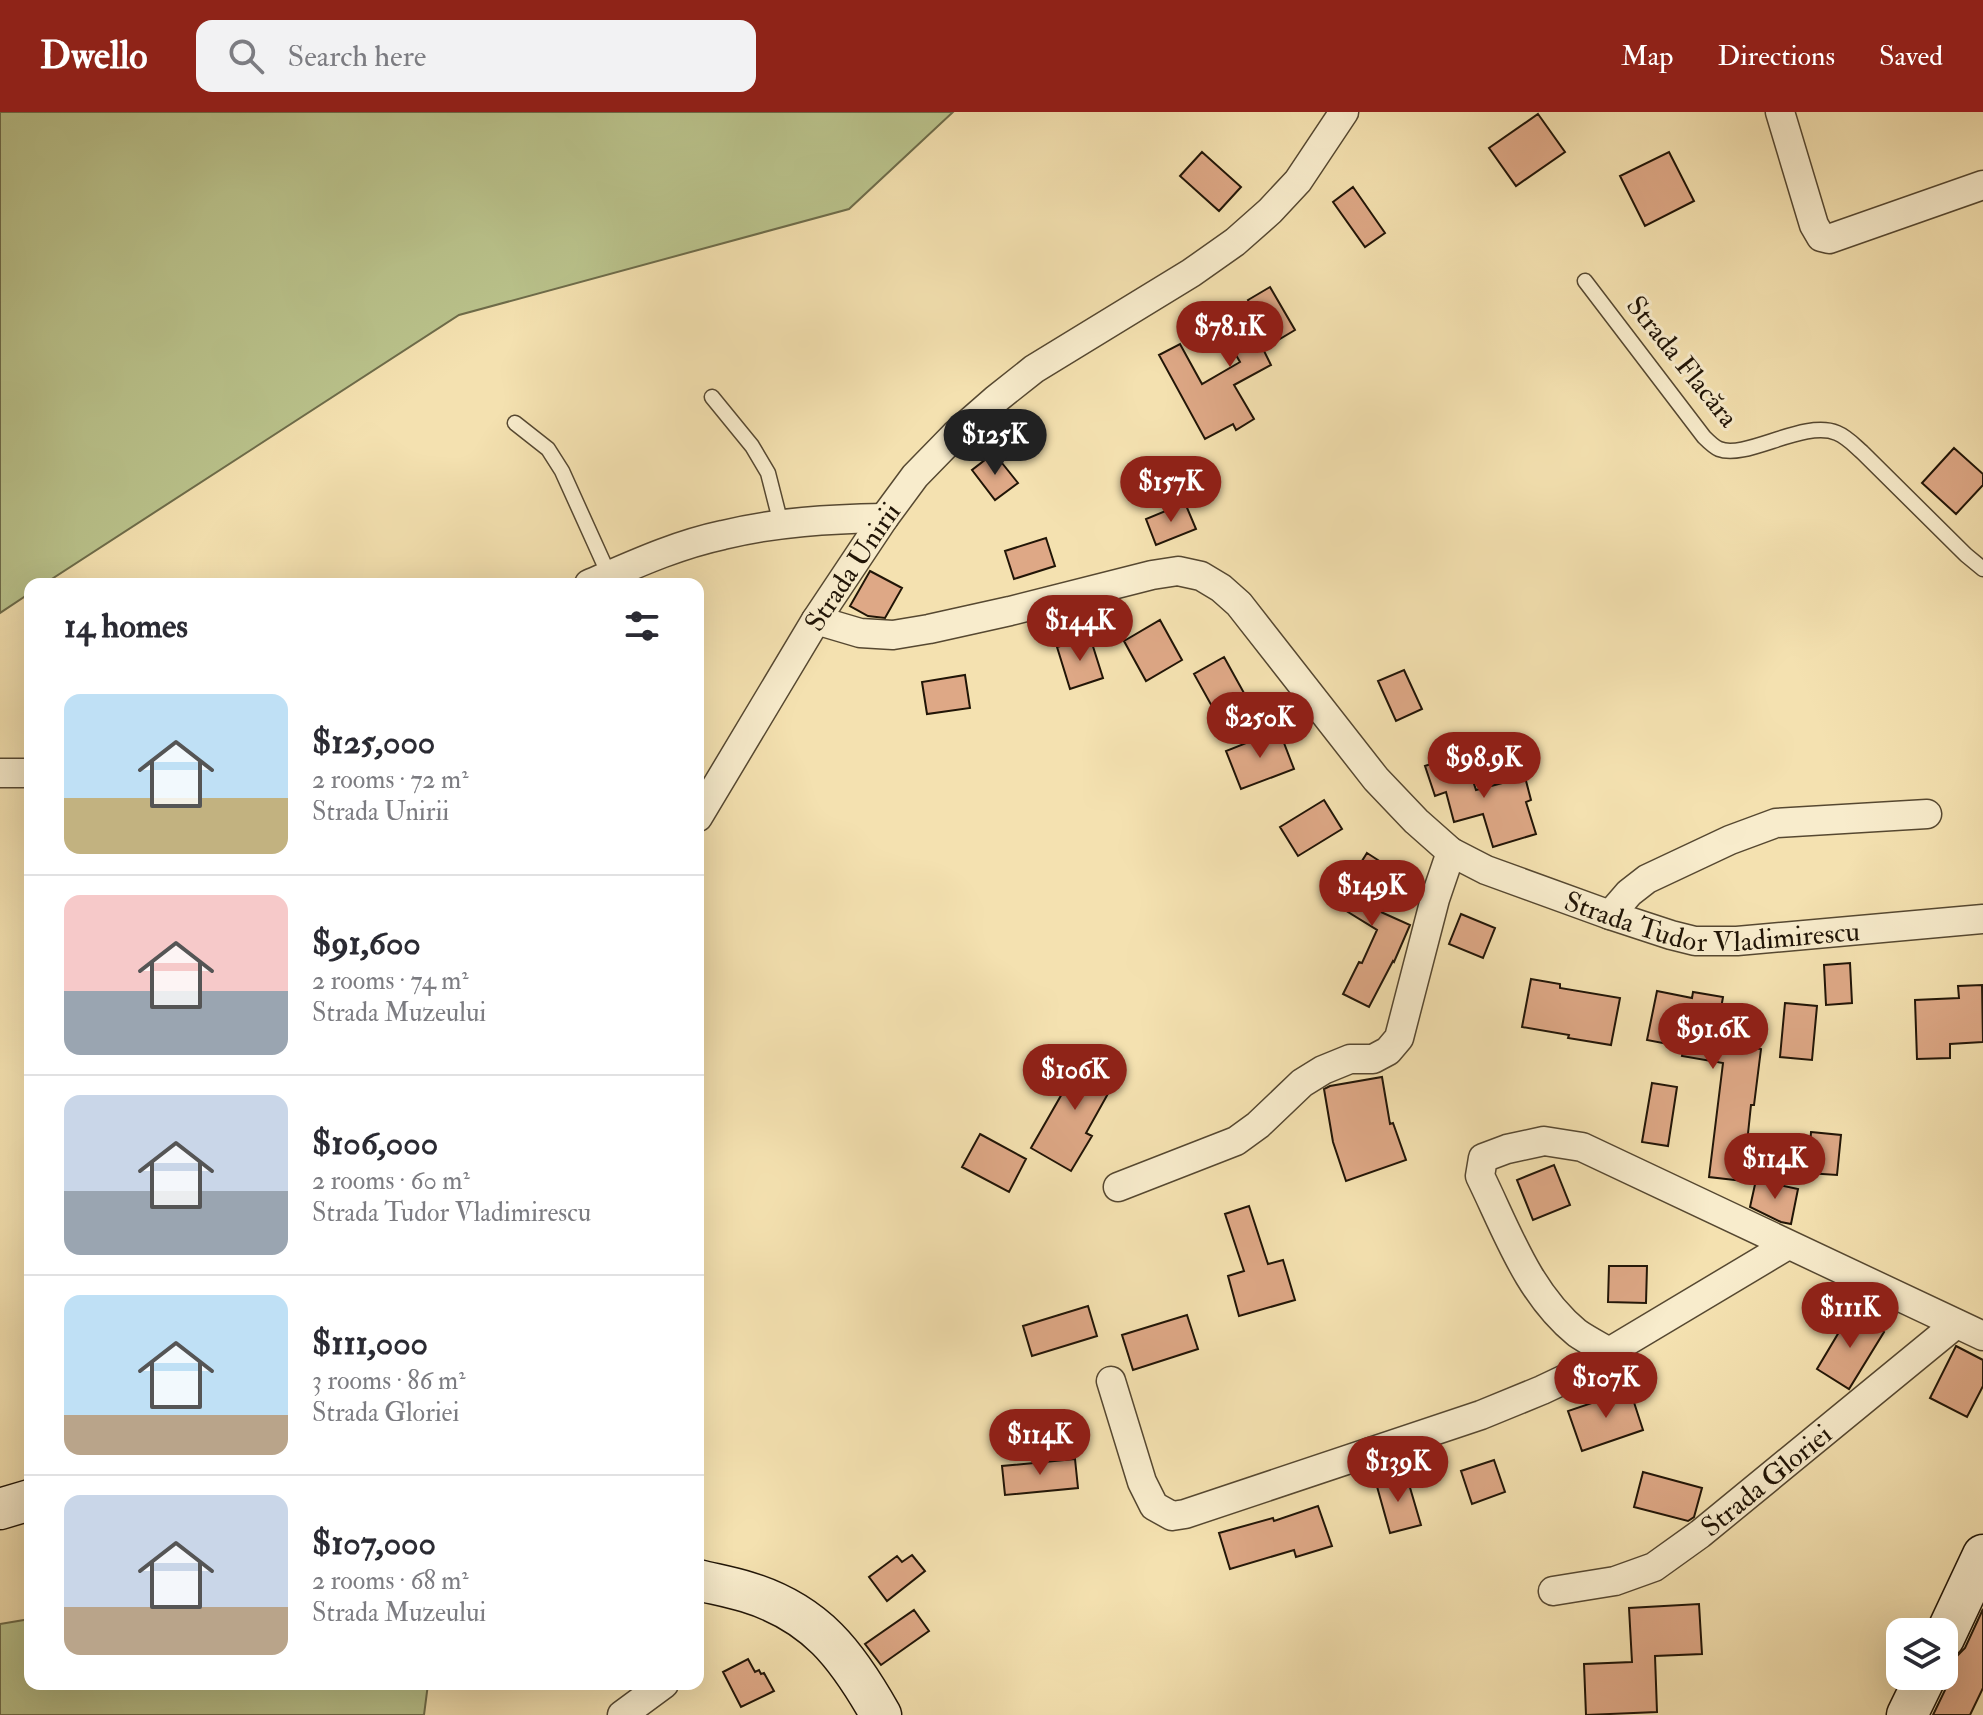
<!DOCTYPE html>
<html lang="en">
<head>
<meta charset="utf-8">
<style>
	:root { --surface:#fff; --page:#f2f2f3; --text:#2b2b33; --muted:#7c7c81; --line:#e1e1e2; --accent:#8f2418 }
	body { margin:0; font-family:"IM FELL Double Pica",serif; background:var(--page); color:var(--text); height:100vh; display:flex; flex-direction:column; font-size:30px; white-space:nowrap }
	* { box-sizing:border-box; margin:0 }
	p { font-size:26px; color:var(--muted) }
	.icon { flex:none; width:44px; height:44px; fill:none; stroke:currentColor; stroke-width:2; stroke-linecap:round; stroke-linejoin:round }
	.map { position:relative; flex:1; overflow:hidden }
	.panel { position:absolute; left:24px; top:466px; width:680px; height:1112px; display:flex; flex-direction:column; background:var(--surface); border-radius:16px; box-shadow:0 8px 32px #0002 }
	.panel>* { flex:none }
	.tools { position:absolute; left:1886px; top:1506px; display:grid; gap:16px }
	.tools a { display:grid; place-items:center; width:72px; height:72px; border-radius:16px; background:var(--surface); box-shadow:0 8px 32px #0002; font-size:40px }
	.price { position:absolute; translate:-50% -68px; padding:0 18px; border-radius:28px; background:var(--accent); color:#fff; font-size:26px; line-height:52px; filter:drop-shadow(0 2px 4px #0008) }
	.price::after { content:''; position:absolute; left:50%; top:48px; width:24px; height:18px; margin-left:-12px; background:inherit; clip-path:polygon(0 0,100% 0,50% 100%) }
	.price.selected { background:#222; color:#fff }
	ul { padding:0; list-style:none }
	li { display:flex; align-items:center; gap:24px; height:200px; padding:0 40px }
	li+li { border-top:2px solid var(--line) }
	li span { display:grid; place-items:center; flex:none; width:224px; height:160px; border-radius:16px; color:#555 }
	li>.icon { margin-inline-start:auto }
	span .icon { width:96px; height:96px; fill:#fffc; stroke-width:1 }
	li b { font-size:34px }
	h2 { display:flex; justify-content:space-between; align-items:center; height:96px; padding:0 40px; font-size:34px }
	header { display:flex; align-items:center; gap:48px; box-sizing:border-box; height:112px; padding:0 40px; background:var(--accent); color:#fff }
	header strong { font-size:38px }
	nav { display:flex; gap:44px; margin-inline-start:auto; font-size:28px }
	.search { width:560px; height:72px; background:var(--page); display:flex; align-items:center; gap:20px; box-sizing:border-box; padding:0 28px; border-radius:16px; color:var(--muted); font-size:30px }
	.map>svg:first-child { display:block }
	.green { fill:#bac38c; stroke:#6e6c4a; stroke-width:2 }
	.building { fill:#dea886; stroke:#211507; stroke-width:2 }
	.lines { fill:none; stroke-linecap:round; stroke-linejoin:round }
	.lane-casing { stroke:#564831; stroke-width:17 }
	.street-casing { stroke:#564831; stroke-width:31 }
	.secondary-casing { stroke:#211507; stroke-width:43 }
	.lane { stroke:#f8eccc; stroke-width:14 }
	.street { stroke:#f8eccc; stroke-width:28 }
	.secondary { stroke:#f8eccc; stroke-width:40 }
	.labels { text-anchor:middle; stroke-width:6; stroke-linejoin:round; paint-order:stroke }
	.street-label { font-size:28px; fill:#211507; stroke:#f8eccc }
</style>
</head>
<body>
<header>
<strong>Dwello</strong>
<div class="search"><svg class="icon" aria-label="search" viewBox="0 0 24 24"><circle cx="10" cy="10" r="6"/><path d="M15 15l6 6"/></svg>Search here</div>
<nav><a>Map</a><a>Directions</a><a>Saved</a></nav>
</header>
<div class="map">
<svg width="1983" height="1603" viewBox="0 0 1983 1603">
	<rect width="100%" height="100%" fill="#f4e1b0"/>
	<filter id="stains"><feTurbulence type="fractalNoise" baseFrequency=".0025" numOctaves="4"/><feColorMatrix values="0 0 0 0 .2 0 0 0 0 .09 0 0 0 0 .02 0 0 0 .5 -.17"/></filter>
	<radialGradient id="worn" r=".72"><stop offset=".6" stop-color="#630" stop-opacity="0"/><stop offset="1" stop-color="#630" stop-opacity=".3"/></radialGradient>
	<path class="green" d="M 0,0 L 953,0 L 849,97 L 459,203 L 44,472 L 30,472 L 30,481 L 0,501 Z
		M 30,1507 L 30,1572 L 428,1572 L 424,1603 L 0,1603 L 0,1512 Z"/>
	<path class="building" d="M 1538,2 L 1565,40 L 1516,74 L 1489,36 Z
		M 1202,40 L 1241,75 L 1219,99 L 1180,64 Z
		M 1669,40 L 1694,89 L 1645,114 L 1620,64 Z
		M 1353,75 L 1385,121 L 1365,135 L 1333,90 Z
		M 1270,175 L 1295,218 L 1263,237 L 1271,253 L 1234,273 L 1254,307 L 1236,318 L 1233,312 L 1205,327 L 1159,243 L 1180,232 L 1202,272 L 1240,250 L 1226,226 L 1260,208 L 1248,188 Z
		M 1954,336 L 1983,362 L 1983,373 L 1956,402 L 1922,371 Z
		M 994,341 L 1018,371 L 995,388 L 972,358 Z
		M 1185,391 L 1196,417 L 1156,433 L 1146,407 Z
		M 1046,426 L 1055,454 L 1014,467 L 1005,439 Z
		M 870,459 L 902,476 L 885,506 L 868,504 L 850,494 Z
		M 1160,508 L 1182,548 L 1146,569 L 1124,529 Z
		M 1090,525 L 1103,566 L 1070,577 L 1057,535 Z
		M 1224,545 L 1249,590 L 1219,607 L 1194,562 Z
		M 1404,558 L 1422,597 L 1396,609 L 1378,569 Z
		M 965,563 L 970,596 L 927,602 L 922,570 Z
		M 1279,618 L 1294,657 L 1241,677 L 1226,639 Z
		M 1464,641 L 1476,678 L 1525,665 L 1531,688 L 1526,690 L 1536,722 L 1493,735 L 1483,702 L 1454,710 L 1446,680 L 1435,684 L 1425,654 Z
		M 1324,688 L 1342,717 L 1298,744 L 1280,715 Z
		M 1367,741 L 1395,759 L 1372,796 L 1410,813 L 1394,850 L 1393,849 L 1369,895 L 1343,882 L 1359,850 L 1362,851 L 1377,818 L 1335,792 Z
		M 1461,802 L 1495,816 L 1483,846 L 1449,832 Z
		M 1850,851 L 1852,891 L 1826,893 L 1824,853 Z
		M 1531,867 L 1560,872 L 1560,876 L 1620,886 L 1611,933 L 1568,926 L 1569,923 L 1522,915 Z
		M 1982,873 L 1983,930 L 1950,932 L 1950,946 L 1917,947 L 1915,888 L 1959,886 L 1958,874 Z
		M 1657,879 L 1692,886 L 1693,880 L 1723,885 L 1715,931 L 1761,937 L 1754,993 L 1751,993 L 1743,1069 L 1709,1065 L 1723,951 L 1682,944 L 1684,935 L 1647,928 Z
		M 1785,891 L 1817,894 L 1812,948 L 1780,945 Z
		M 1080,941 L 1119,962 L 1086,1021 L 1092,1024 L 1071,1059 L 1031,1036 L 1063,980 L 1060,978 Z
		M 1382,965 L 1390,1012 L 1393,1011 L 1406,1048 L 1346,1069 L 1333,1030 L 1324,977 L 1330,974 Z
		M 1652,971 L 1677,975 L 1668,1034 L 1642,1030 Z
		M 1811,1020 L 1841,1023 L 1837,1063 L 1808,1061 Z
		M 980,1022 L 1026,1047 L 1009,1080 L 962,1055 Z
		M 1554,1053 L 1570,1093 L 1533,1108 L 1517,1068 Z
		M 1756,1068 L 1798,1077 L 1791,1112 L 1781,1110 L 1750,1095 Z
		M 1249,1094 L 1268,1152 L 1283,1148 L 1295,1188 L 1239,1204 L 1228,1164 L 1244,1159 L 1225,1102 Z
		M 1609,1154 L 1647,1154 L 1646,1191 L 1608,1190 Z
		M 1088,1194 L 1097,1224 L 1032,1244 L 1023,1214 Z
		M 1851,1200 L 1884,1220 L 1849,1277 L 1817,1257 Z
		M 1187,1203 L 1198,1237 L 1133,1258 L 1122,1223 Z
		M 1956,1234 L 1983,1248 L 1983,1274 L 1967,1305 L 1930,1286 Z
		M 1630,1278 L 1643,1318 L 1582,1339 L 1568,1299 Z
		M 1075,1347 L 1078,1376 L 1005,1383 L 1002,1354 Z
		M 1494,1348 L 1505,1380 L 1472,1392 L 1461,1359 Z
		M 1643,1360 L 1702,1376 L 1694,1405 L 1688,1409 L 1634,1395 Z
		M 1406,1362 L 1421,1413 L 1390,1421 L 1376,1371 Z
		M 1318,1394 L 1332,1434 L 1296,1445 L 1294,1438 L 1230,1457 L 1219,1421 L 1273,1406 L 1274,1409 Z
		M 912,1443 L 925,1459 L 887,1489 L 869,1465 L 897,1444 L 902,1450 Z
		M 1699,1492 L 1702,1542 L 1655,1544 L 1657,1600 L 1586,1603 L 1584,1552 L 1632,1550 L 1629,1496 Z
		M 1983,1497 L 1983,1576 L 1970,1603 L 1933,1603 L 1947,1574 L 1949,1562 L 1956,1545 L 1965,1536 Z
		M 914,1498 L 929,1519 L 881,1553 L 865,1532 Z
		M 748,1547 L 755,1560 L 759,1558 L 761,1562 L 764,1561 L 774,1579 L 741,1595 L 723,1560 Z"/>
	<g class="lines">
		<defs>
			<path id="lane" d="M 1585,169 L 1704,325 C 1708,329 1714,335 1719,337 C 1746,348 1804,307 1837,321 C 1847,325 1854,333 1862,340 L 1966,443 L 1983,457
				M 712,285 L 752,334 L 768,361 L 781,412
				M 515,311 L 548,337 L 562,359 L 609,463"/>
			<g id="street">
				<path d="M 1780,0 L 1814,113 L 1821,125 L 1829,127 L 1983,73"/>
				<path d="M 589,472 C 633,453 676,433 723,423 C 776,410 830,407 884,406"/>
				<path id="s1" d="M 816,508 L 860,521 L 893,523 L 929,517 L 1010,499 L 1152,463 L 1178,459 L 1201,464 L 1221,476 L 1239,492 L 1376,667 L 1416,709 L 1451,740 L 1486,758 L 1610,803 L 1671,823 L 1695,829 L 1737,829 L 1983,807"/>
				<path d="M 0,661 L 30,661"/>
				<path id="s2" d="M 698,705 L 816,508 L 884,406 L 915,364 L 955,323 L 995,288 L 1034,257 L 1191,161 L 1235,130 L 1270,99 L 1298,69 L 1344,0"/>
				<path d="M 1610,803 L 1629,781 L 1647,767 L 1730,728 L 1776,711 L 1927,702"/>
				<path d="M 1118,1075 L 1236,1029 L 1258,1013 L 1302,971 L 1323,958 L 1350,947 L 1373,947 L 1388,939 L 1399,926 L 1435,787 L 1451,740"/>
				<path d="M 1609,1240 C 1599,1234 1587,1228 1577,1221 C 1528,1181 1507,1119 1480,1064 L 1483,1046 L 1507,1037 L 1544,1029 L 1582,1035 L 1983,1224"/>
				<path d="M 1111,1269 L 1142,1370 L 1154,1394 L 1172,1404 L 1185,1402 L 1481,1303 L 1542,1278 L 1578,1261 L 1609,1240 L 1788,1133"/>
				<path id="s3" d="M 1553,1479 L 1615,1469 L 1654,1455 L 1700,1422 L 1956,1212"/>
				<path d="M 622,1603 L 664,1572"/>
			</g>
			<path id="secondary" d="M 0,1397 L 30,1388
				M 698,1468 C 714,1472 731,1475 747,1480 C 816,1501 847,1543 881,1603
				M 1944,1526 L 1983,1443
				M 1907,1603 L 1926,1564"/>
		</defs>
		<use href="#lane" class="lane-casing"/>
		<use href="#street" class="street-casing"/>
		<use href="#secondary" class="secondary-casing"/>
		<use href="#lane" class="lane"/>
		<use href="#street" class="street"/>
		<use href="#secondary" class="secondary"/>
	</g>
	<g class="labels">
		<g class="street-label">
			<text transform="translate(1683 249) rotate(51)" y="10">Strada Flacăra</text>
			<text dy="10" stroke="none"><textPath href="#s2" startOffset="294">Strada Unirii</textPath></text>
			<text dy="10" stroke="none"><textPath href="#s1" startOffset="1044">Strada Tudor Vladimirescu</textPath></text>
			<text dy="10" stroke="none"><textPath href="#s3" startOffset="246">Strada Gloriei</textPath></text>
		</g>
	</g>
	<rect width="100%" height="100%" filter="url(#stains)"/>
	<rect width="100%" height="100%" fill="url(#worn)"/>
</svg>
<div class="tools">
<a><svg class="icon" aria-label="layers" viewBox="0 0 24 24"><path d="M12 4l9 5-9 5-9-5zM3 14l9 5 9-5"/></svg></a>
</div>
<b class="price" style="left:1230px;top:257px">$78.1K</b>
<b class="price selected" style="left:995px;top:365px">$125K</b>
<b class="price" style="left:1171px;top:412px">$157K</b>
<b class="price" style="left:1080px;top:551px">$144K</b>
<b class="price" style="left:1260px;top:648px">$250K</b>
<b class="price" style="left:1484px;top:688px">$98.9K</b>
<b class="price" style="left:1372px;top:816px">$149K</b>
<b class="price" style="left:1713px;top:959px">$91.6K</b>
<b class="price" style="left:1075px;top:1000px">$106K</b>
<b class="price" style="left:1775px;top:1089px">$114K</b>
<b class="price" style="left:1850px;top:1238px">$111K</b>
<b class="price" style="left:1606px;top:1308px">$107K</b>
<b class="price" style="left:1040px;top:1365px">$114K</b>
<b class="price" style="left:1398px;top:1392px">$139K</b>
<section class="panel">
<h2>14 homes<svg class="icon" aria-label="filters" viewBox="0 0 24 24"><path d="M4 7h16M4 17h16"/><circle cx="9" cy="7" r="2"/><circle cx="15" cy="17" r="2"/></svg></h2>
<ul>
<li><span style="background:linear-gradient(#bfe0f5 65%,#c2b280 0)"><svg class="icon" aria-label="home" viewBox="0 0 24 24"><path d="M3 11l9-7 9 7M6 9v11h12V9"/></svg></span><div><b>$125,000</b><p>2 rooms · 72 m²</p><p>Strada Unirii</p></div></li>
<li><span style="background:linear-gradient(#f6c9c9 60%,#9aa5b1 0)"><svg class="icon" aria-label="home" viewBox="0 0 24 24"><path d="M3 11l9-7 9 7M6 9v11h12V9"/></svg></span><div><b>$91,600</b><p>2 rooms · 74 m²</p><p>Strada Muzeului</p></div></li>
<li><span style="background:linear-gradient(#c9d6e8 60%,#9aa5b1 0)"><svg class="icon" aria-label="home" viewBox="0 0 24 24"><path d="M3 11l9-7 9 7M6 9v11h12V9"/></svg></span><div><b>$106,000</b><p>2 rooms · 60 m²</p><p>Strada Tudor Vladimirescu</p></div></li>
<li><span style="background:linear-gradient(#bfe0f5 75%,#b9a48a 0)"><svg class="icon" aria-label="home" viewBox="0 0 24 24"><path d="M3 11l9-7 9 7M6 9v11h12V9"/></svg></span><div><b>$111,000</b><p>3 rooms · 86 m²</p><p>Strada Gloriei</p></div></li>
<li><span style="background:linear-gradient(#c9d6e8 70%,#b9a48a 0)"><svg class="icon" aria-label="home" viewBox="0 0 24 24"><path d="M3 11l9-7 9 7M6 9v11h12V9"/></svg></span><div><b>$107,000</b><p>2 rooms · 68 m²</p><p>Strada Muzeului</p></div></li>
</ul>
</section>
</div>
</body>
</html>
